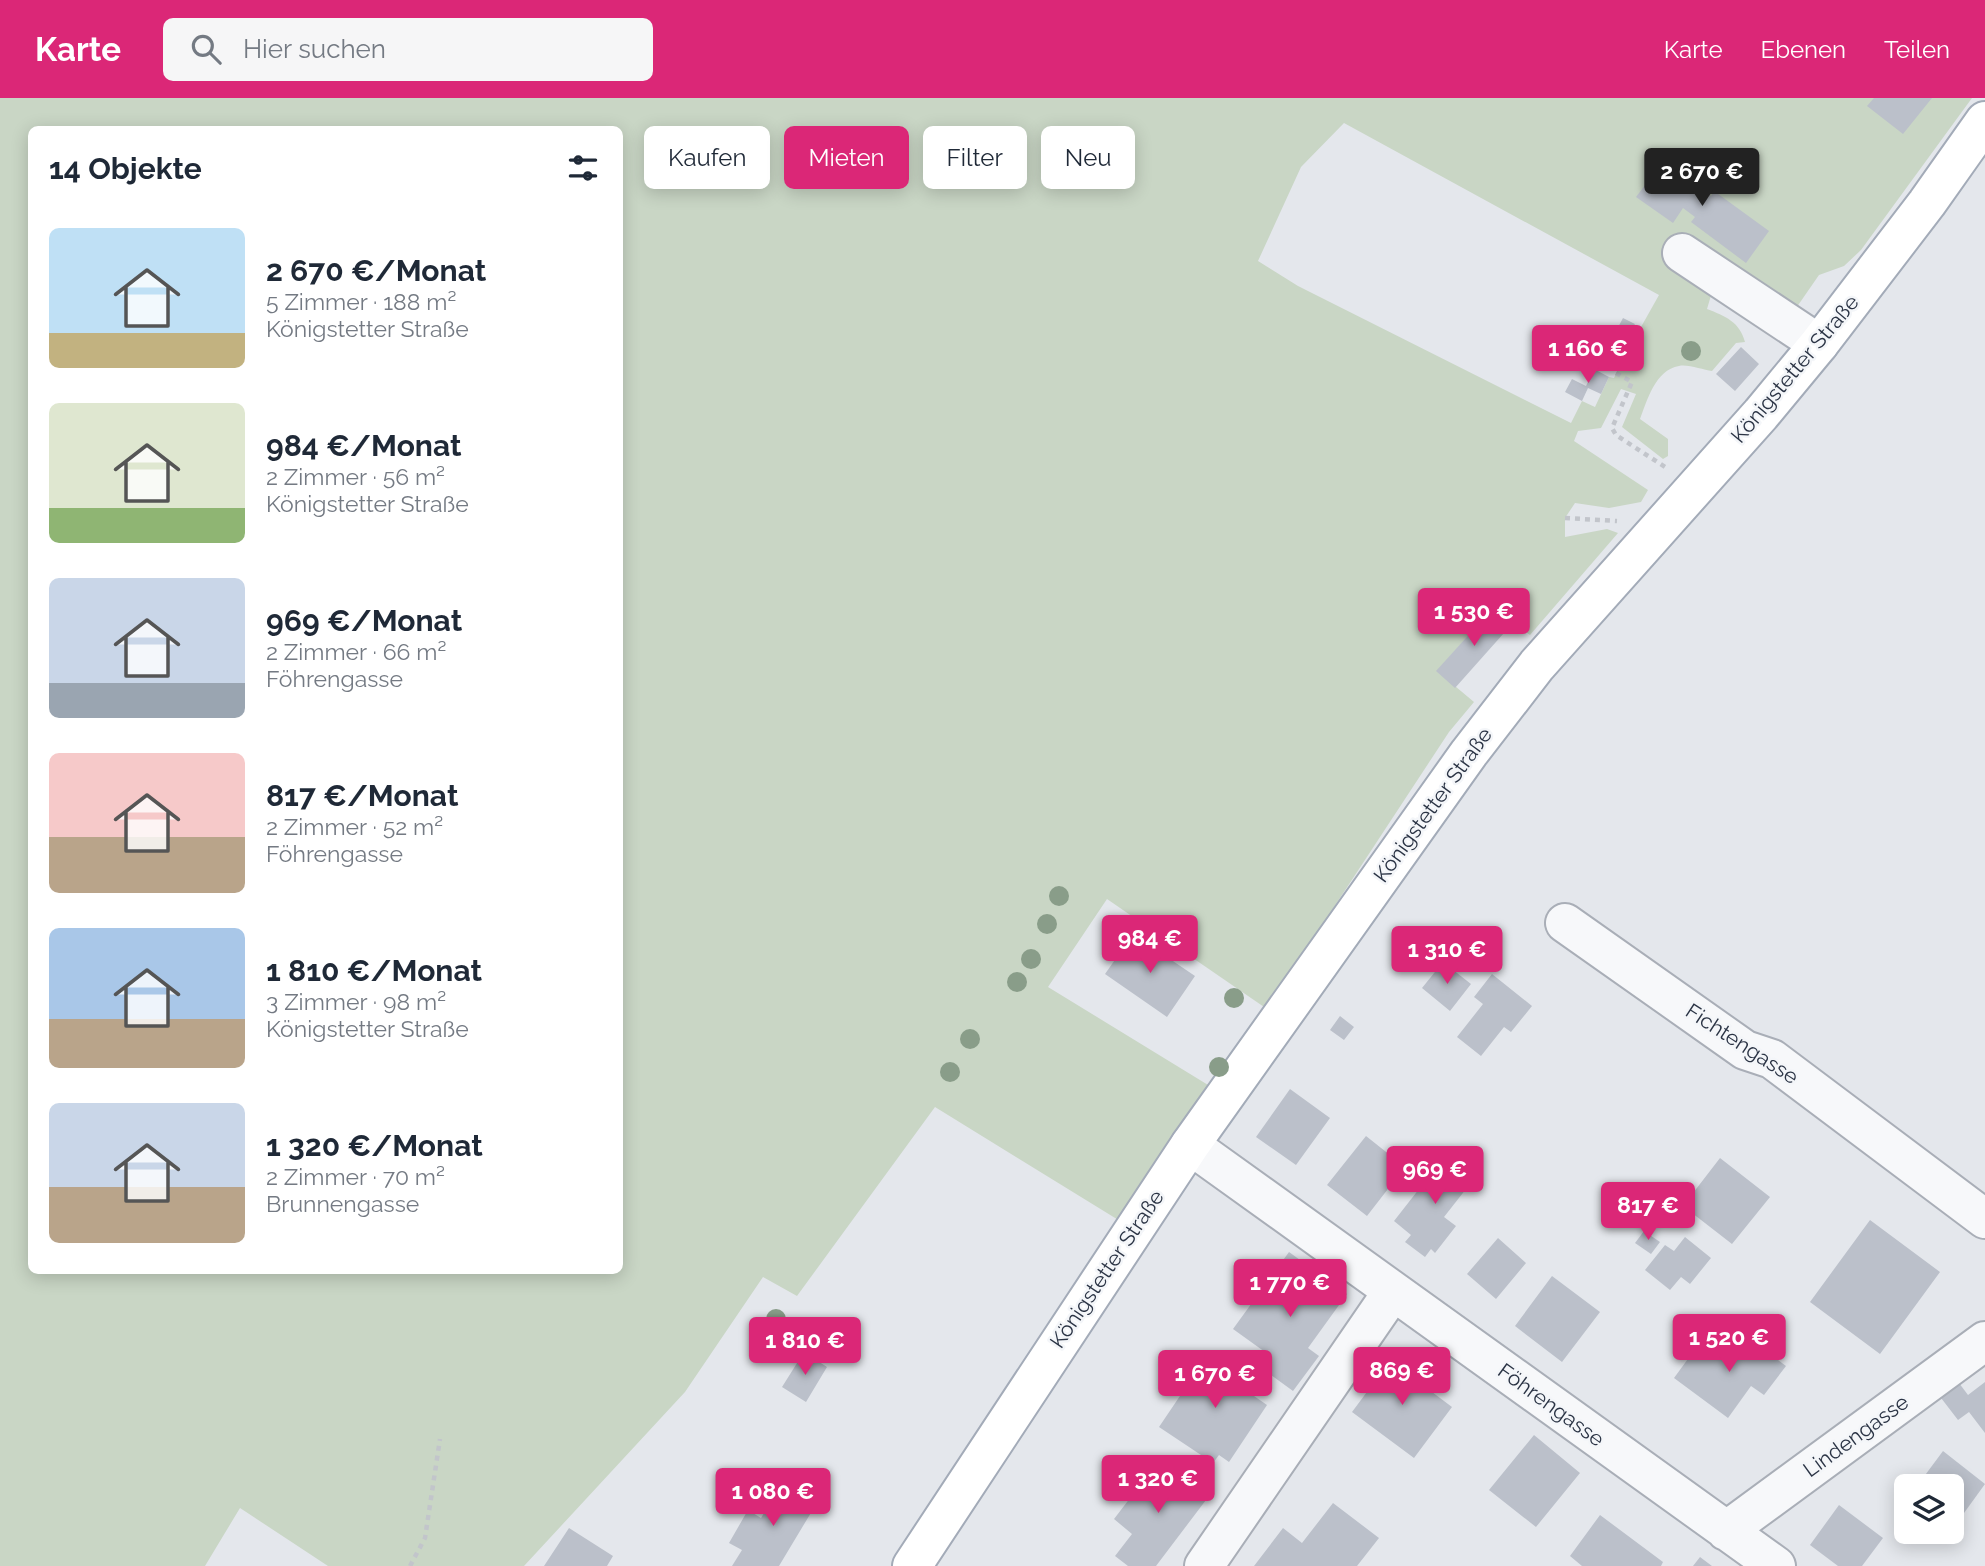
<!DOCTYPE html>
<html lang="de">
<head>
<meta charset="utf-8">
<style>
	:root { --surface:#fff; --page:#f6f6f7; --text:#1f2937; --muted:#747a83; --accent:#db2777 }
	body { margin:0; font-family:Raleway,sans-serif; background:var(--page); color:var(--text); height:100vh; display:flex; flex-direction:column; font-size:26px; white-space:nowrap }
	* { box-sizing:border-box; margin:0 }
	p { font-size:23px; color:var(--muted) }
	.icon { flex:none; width:38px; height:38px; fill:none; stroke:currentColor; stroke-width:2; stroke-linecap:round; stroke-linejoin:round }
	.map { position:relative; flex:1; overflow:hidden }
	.sheet { position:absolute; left:28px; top:28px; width:595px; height:1148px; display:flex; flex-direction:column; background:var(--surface); border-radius:10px; box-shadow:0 4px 18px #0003 }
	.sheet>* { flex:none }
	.top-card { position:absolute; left:644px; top:28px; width:665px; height:63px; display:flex; gap:14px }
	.buttons { position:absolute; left:1894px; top:1376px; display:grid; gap:14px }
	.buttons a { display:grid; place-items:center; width:70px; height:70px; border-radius:10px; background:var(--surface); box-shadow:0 4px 18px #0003; font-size:35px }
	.price { position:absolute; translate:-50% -60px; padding:0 16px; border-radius:7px; background:var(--accent); color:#fff; font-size:23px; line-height:46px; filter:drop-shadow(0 2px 4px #0008) }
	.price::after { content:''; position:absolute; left:50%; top:42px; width:21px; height:16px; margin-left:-10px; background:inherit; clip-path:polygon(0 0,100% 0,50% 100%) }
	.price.current { background:#222; color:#fff }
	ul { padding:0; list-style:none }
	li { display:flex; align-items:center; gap:21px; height:175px; padding:0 21px }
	li span { display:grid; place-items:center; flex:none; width:196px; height:140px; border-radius:10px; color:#555 }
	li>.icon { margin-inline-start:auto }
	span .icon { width:84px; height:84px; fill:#fffc; stroke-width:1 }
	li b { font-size:30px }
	h2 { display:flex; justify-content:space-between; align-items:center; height:84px; padding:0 21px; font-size:30px }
	.chip { padding:0 24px; border-radius:10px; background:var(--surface); box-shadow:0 4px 18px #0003; font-size:24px; line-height:63px }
	.chip.current { background:var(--accent); color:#fff }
	header { display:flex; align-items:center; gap:42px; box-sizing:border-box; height:98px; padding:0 35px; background:var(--accent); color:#fff }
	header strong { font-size:33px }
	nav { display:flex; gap:38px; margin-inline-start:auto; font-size:24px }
	.search { width:490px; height:63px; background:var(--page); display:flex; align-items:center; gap:18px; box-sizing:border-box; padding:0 24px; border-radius:10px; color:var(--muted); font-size:26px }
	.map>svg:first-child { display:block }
	.green { fill:#c9d6c5; fill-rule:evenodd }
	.building { fill:#bbc0ca }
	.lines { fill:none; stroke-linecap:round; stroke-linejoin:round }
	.minor-casing { stroke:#a9aeb7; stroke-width:42 }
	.major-casing { stroke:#a3abb8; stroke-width:42 }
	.path { stroke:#c2c5cb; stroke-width:4.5; stroke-dasharray:5 5; stroke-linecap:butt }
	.minor { stroke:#f7f8fa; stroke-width:38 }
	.major { stroke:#fff; stroke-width:38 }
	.tree { fill:#899d89 }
	.labels { text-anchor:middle; stroke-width:5; stroke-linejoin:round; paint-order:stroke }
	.street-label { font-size:21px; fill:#2b3445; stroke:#f4f6f9 }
</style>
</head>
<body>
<header>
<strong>Karte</strong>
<div class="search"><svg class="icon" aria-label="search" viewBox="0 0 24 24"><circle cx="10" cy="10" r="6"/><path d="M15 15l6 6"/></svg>Hier suchen</div>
<nav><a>Karte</a><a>Ebenen</a><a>Teilen</a></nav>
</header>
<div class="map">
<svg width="1985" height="1468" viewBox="0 0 1985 1468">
	<rect width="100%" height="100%" fill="#e4e7ec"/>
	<path class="green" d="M 0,0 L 1972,0 L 1861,152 L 1844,168 L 1819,177 L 1792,216 L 1712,194 L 1707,211 C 1725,218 1740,224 1745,244 L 1736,245 L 1712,273 C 1703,272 1688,266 1679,268 C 1655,272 1647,303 1640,321 L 1668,341 L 1668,358 L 1663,361 L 1622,329 L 1636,296 L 1621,291 L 1601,330 L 1578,333 L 1574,343 L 1648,392 L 1641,404 L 1609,410 L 1575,405 L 1565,420 L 1565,439 L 1607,431 L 1618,435 L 1530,537 L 1493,510 L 1437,573 L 1474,604 L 1449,634 L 1267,911 L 1107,801 L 1048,889 L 1213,990 L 1120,1123 L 935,1009 L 797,1198 L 763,1179 L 685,1294 L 524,1468 L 328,1468 L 240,1410 L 205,1468 L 0,1468 ZM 1344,25 L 1659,197 L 1641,229 L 1636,227 L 1626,245 L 1603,233 L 1593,253 L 1620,267 L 1614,280 L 1609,279 L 1595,309 L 1582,303 L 1571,325 L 1298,188 L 1258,163 L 1301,69 ZM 32,32 L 620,32 L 620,1172 L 32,1172 Z"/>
	<path class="building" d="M 1874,0 L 1932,0 L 1903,36 L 1867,8 Z
		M 1682,59 L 1710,80 L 1701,91 L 1711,98 L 1714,93 L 1769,133 L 1746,165 L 1691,124 L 1695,119 L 1683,110 L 1673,125 L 1636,99 L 1661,66 L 1671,74 Z
		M 1623,220 L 1635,226 L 1625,243 L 1614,237 Z
		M 1741,249 L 1759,266 L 1735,293 L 1716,276 Z
		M 1594,271 L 1609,279 L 1601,296 L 1588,290 L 1582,303 L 1565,294 L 1572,281 L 1586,288 Z
		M 1493,510 L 1512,526 L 1455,590 L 1436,573 Z
		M 1133,836 L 1195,878 L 1167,919 L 1105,876 Z
		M 1443,864 L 1471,886 L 1450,913 L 1422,890 Z
		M 1492,876 L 1532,908 L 1511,934 L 1504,929 L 1481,958 L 1457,939 L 1483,906 L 1474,899 Z
		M 1340,918 L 1354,929 L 1344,942 L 1330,932 Z
		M 1290,991 L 1330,1020 L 1296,1067 L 1256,1039 Z
		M 1366,1038 L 1405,1069 L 1367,1118 L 1327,1087 Z
		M 1448,1054 L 1477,1077 L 1444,1119 L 1456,1128 L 1435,1155 L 1431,1151 L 1425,1159 L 1405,1144 L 1411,1137 L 1394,1123 Z
		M 1720,1060 L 1770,1099 L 1732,1146 L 1683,1108 Z
		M 1870,1122 L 1940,1174 L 1880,1256 L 1810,1204 Z
		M 1644,1133 L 1660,1144 L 1651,1156 L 1635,1145 Z
		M 1685,1139 L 1711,1160 L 1690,1186 L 1681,1179 L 1670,1192 L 1645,1172 L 1665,1147 L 1674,1153 Z
		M 1498,1140 L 1526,1165 L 1496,1201 L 1467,1176 Z
		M 1289,1154 L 1347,1196 L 1308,1250 L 1319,1258 L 1293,1293 L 1256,1266 L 1265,1254 L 1233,1231 Z
		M 1552,1178 L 1600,1214 L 1562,1264 L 1515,1228 Z
		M 1745,1237 L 1786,1268 L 1764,1297 L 1751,1288 L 1728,1320 L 1674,1280 L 1701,1243 L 1726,1262 Z
		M 1211,1252 L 1262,1286 L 1254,1298 L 1267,1307 L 1229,1364 L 1219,1357 L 1213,1365 L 1159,1329 Z
		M 804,1254 L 827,1269 L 806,1304 L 782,1289 Z
		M 1396,1255 L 1426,1277 L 1420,1285 L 1452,1309 L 1414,1360 L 1352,1314 Z
		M 1956,1281 L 1968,1297 L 1985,1284 L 1985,1335 L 1969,1314 L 1958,1322 L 1938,1296 Z
		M 1534,1337 L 1580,1375 L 1536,1429 L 1489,1392 Z
		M 1943,1353 L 1985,1386 L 1951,1433 L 1951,1388 L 1917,1388 Z
		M 1160,1361 L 1209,1398 L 1156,1468 L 1128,1468 L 1115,1458 L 1132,1436 L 1114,1421 Z
		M 784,1382 L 818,1403 L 779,1468 L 732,1468 L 742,1452 L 729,1445 L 748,1412 L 761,1420 Z
		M 1333,1405 L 1379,1440 L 1357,1468 L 1254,1468 L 1283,1430 L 1302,1445 Z
		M 1839,1407 L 1883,1440 L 1862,1468 L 1838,1468 L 1810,1447 Z
		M 1600,1417 L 1663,1464 L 1661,1468 L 1582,1468 L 1570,1458 Z
		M 569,1430 L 613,1458 L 607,1468 L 544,1468 Z
		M 1700,1459 L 1712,1468 L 1693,1468 Z"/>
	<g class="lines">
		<defs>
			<path id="minor" d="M 1682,155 L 1819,246
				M 1565,825 L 1745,952 L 1772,961 L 1985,1121
				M 1190,1047 L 1776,1468
				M 1726,1433 L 1985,1243
				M 1204,1468 L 1393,1193"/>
			<path id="major" d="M 912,1468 L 1190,1047 L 1469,655 L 1537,567 L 1761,316 L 1819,246 L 1927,105 L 1985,23"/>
		</defs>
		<use href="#minor" class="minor-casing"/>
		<use href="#major" class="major-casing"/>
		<path class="path" d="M 1616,275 L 1632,284 L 1612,330 L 1616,337 L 1665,369
			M 1565,420 L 1617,423
			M 410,1468 L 425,1440 L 440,1341"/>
		<use href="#minor" class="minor"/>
		<use href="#major" class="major"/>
	</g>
	<g class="tree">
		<circle cx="1691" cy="253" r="10"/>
		<circle cx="1059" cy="798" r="10"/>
		<circle cx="1047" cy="826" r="10"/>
		<circle cx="1031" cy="861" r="10"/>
		<circle cx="1017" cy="884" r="10"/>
		<circle cx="1234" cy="900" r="10"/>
		<circle cx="970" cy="941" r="10"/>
		<circle cx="1219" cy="969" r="10"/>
		<circle cx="950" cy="974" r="10"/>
		<circle cx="776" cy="1221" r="10"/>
	</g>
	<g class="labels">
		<g class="street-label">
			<text transform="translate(1795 271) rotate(-50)" y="7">Königstetter Straße</text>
			<text transform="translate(1433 707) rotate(-54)" y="7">Königstetter Straße</text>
			<text transform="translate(1742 946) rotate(33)" y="7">Fichtengasse</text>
			<text transform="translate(1107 1171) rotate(-56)" y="7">Königstetter Straße</text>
			<text transform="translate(1551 1307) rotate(36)" y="7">Föhrengasse</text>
			<text transform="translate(1856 1338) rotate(-36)" y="7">Lindengasse</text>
		</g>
	</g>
</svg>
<div class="buttons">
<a><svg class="icon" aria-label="layers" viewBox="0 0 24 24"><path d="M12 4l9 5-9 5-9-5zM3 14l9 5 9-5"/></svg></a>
</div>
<b class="price current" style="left:1702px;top:110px">2 670 €</b>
<b class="price" style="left:1588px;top:287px">1 160 €</b>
<b class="price" style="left:1474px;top:550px">1 530 €</b>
<b class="price" style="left:1150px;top:877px">984 €</b>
<b class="price" style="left:1447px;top:888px">1 310 €</b>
<b class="price" style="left:1435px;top:1108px">969 €</b>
<b class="price" style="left:1648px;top:1144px">817 €</b>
<b class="price" style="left:1290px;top:1221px">1 770 €</b>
<b class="price" style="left:1729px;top:1276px">1 520 €</b>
<b class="price" style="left:805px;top:1279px">1 810 €</b>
<b class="price" style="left:1402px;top:1309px">869 €</b>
<b class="price" style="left:1215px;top:1312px">1 670 €</b>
<b class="price" style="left:1158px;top:1417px">1 320 €</b>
<b class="price" style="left:773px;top:1430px">1 080 €</b>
<div class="top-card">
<a class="chip">Kaufen</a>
<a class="chip current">Mieten</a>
<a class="chip">Filter</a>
<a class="chip">Neu</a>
</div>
<section class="sheet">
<h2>14 Objekte<svg class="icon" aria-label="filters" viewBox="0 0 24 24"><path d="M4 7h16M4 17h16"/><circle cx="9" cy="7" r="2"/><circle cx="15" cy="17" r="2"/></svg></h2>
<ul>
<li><span style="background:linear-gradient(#bfe0f5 75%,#c2b280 0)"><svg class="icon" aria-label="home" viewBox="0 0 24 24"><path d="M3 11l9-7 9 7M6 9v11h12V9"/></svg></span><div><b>2 670 €/Monat</b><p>5 Zimmer · 188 m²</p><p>Königstetter Straße</p></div></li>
<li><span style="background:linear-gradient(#dfe7d0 75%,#8fb573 0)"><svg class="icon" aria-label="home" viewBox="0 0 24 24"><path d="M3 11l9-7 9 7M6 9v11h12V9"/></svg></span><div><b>984 €/Monat</b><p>2 Zimmer · 56 m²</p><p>Königstetter Straße</p></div></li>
<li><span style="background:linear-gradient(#c9d6e8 75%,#9aa5b1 0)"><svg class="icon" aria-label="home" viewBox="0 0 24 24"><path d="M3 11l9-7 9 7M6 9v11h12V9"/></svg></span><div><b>969 €/Monat</b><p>2 Zimmer · 66 m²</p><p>Föhrengasse</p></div></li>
<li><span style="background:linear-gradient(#f6c9c9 60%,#b9a48a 0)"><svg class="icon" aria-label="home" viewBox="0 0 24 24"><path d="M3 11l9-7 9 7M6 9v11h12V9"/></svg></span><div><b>817 €/Monat</b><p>2 Zimmer · 52 m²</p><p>Föhrengasse</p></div></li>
<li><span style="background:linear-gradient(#a9c7e8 65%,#b9a48a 0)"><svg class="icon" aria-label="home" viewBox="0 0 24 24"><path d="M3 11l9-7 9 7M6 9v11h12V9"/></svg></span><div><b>1 810 €/Monat</b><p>3 Zimmer · 98 m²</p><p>Königstetter Straße</p></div></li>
<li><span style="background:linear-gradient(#c9d6e8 60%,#b9a48a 0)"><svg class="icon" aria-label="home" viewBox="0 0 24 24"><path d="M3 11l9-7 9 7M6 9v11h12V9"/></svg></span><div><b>1 320 €/Monat</b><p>2 Zimmer · 70 m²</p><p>Brunnengasse</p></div></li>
</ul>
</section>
</div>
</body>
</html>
